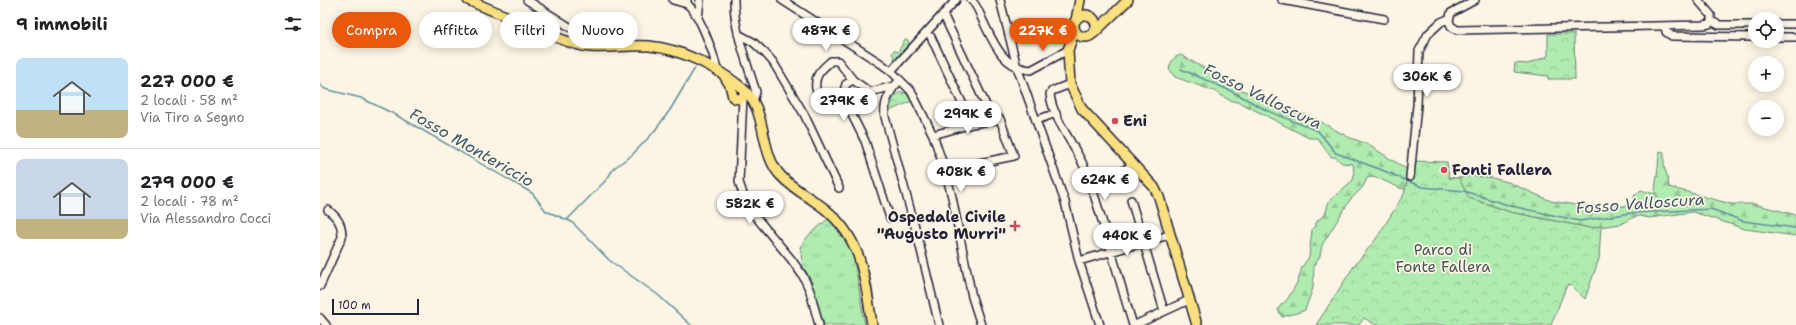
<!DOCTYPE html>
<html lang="it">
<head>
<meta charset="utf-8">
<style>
	:root { --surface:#fff; --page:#f2f2f2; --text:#202124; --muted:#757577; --line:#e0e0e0; --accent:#ea580c }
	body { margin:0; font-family:"Shantell Sans",sans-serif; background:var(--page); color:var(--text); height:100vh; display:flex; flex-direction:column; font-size:15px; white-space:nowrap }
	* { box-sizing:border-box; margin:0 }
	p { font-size:13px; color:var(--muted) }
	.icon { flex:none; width:22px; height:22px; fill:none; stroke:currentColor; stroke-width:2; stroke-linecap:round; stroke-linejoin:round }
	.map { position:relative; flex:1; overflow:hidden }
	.details { display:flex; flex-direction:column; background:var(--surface); width:320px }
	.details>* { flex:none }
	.top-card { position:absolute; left:12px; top:12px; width:380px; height:36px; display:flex; gap:8px }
	.tools { position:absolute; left:1428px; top:12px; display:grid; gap:8px }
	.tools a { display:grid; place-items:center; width:36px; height:36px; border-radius:50%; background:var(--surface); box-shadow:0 2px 10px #0003; font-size:20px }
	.scale { position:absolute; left:12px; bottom:10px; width:87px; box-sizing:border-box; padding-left:4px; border:2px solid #22223b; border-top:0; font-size:11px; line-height:14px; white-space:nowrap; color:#22223b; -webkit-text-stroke:3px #fcf5e5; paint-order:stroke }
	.price { position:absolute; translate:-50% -34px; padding:0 9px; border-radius:14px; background:#fff; color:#222; font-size:13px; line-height:26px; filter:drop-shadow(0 1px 2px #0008) }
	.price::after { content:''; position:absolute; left:50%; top:24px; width:12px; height:9px; margin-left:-6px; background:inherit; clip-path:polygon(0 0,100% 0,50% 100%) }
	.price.selected { background:var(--accent); color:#fff }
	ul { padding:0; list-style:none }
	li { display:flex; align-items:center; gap:12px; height:100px; padding:0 16px }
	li+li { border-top:1px solid var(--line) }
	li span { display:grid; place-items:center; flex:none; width:112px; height:80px; border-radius:8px; color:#555 }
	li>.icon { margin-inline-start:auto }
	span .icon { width:48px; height:48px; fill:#fffc; stroke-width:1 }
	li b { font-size:17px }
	h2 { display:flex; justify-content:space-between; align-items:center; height:48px; padding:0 16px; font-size:17px }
	.pill { padding:0 14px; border-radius:18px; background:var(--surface); box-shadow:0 2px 10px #0003; font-size:14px; line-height:36px }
	.pill.selected { background:var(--accent); color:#fff }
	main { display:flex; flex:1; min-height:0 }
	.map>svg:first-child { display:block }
	.grass { fill:url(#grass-tufts); stroke:#698676 }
	.forest { fill:url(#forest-firs); stroke:#698676 }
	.park { fill:url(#park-crowns); stroke:#698676 }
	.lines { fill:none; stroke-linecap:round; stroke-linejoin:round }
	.stream { stroke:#5d8e9c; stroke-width:1.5 }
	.minor-casing { stroke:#22223b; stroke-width:10 }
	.major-casing { stroke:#22223b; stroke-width:12 }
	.minor { stroke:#fcf5e5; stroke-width:7 }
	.major { stroke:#fbe080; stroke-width:9 }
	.poi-dot { fill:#d1495b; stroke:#fcf5e5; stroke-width:1.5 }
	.labels { text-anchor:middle; stroke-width:3.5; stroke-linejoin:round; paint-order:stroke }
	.poi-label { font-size:15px; font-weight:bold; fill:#22223b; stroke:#fcf5e5; text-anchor:start }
	.park-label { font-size:15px; fill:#465458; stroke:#fcf5e5 }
	.water-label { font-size:16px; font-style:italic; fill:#3f586c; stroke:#fcf5e5 }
</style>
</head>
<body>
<main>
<section class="details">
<h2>9 immobili<svg class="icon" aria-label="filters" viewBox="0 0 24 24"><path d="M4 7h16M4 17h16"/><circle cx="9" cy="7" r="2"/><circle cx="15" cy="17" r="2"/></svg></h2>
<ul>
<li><span style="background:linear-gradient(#bfe0f5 65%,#c2b280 0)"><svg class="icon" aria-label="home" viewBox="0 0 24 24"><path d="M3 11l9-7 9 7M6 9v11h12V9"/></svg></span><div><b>227 000 €</b><p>2 locali · 58 m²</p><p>Via Tiro a Segno</p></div></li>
<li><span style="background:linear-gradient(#c9d6e8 75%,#c2b280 0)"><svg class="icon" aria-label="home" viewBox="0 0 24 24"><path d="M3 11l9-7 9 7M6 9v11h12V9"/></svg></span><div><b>279 000 €</b><p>2 locali · 78 m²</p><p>Via Alessandro Cocci</p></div></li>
</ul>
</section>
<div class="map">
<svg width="1476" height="325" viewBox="0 0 1476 325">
	<defs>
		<pattern id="grass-tufts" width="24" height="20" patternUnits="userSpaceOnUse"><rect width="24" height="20" fill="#b0ebb0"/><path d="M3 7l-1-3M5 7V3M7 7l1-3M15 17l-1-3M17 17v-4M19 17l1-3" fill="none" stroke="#97c998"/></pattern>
		<pattern id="forest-firs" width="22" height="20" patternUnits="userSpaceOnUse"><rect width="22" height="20" fill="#b0ebb0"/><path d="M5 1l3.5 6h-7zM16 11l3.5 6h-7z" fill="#97c998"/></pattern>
		<pattern id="park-crowns" width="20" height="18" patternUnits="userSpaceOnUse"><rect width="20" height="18" fill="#b0ebb0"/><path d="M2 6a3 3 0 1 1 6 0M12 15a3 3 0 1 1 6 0" fill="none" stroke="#97c998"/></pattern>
	</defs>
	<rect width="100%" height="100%" fill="#fcf5e5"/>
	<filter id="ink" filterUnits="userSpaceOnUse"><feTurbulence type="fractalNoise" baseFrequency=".025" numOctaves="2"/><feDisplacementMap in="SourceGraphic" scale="8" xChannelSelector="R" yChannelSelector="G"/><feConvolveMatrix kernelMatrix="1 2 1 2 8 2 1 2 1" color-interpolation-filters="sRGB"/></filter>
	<g filter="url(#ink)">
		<path class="grass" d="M 585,39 L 588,40 L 589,44 L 574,60 L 574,56 L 572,54 L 574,50 L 578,52 Z
			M 509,218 L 519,227 L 532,248 L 545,325 L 504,325 L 491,280 L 483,267 L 480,247 L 488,236 Z"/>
		<path class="forest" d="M 861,55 L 922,90 L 994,118 L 1028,137 L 1047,144 L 1099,177 L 1139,178 L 1151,176 L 1168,177 L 1188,182 L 1231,201 L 1263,206 L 1309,206 L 1314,202 L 1314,196 L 1321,190 L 1335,194 C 1335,185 1337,176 1338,167 C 1339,160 1338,157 1340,151 L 1344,152 L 1344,167 L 1348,178 L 1349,187 L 1411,204 L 1434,204 L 1476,215 L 1476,236 L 1425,229 L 1373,212 L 1329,218 L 1320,216 L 1314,217 L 1302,224 L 1270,228 L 1190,212 L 1141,195 L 1091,191 L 1080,188 L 1060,179 L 1052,177 L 1047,178 L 1043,187 L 1030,200 L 1002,245 L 1000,256 L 994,266 L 993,288 L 985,310 L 980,312 L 962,317 L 958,310 L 961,305 L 967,300 L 978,281 L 982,267 L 989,257 L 992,230 L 998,220 L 1005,215 L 1009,201 L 1033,180 L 1034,175 L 1033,164 L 1022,163 L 1015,157 L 1011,157 L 997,138 L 989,138 L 921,103 L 909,100 L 894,91 L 855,77 L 849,69 C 851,61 853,57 861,55 Z"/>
		<path class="park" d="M 1228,34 L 1254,34 L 1255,79 L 1228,79 L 1228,76 L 1194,72 L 1195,63 L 1208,64 L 1228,56 Z
			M 580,92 L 586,93 L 592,101 L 569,111 L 574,97 Z
			M 1092,161 L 1127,162 L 1129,178 L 1139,178 L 1149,198 L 1190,212 L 1270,228 L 1281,226 L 1279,259 L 1265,299 L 1251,286 L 1247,285 L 1231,325 L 1056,325 L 1044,318 L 1039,325 L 996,325 L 1034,266 L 1056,239 L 1084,194 Z"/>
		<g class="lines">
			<path class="stream" d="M 861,69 L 913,92 L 948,111 L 998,131 L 1016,153 L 1062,170 L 1102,187 L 1144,191 L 1191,206 L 1260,221 L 1312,213 L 1391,209 L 1423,221 L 1476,228
				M 0,85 L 5,89 L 41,98 L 76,115 L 212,193 L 226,211 L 252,222 L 289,260 L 338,295 L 371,325
				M 247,220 L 287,179 L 294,168 L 312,155 L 333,133 L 350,110 L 375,68"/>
			<defs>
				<path id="minor" d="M 207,0 L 259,33 L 280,41 L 280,46
					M 353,0 L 367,4
					M 367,0 L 367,4 C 380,14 394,54 397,70
					M 414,0 C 414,32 427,62 436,92 L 433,101
					M 462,0 L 560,63 L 571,71 L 591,91 L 613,135 L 625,170 L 632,197 L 652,297 L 661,325
					M 651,0 C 657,5 659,12 662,19 C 673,41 682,68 711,70 L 748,50
					M 680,0 L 697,67 L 745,202 L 759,261 L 780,325
					M 962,0 L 1064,19
					M 1155,0 L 1131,13 L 1129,21 L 1131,26 L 1137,30 L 1384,25 L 1389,24 L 1391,21
					M 1378,0 L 1391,15 L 1391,21
					M 623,14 L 673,120
					M 378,19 L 380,0
					M 1391,21 L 1399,25 L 1435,25
					M 1457,24 L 1476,24
					M 1345,26 L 1346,32 L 1352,36 L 1435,37
					M 418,34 L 433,42 L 445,53 L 453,62 L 484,114 L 519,188
					M 611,37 L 652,124
					M 1457,37 L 1476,37
					M 571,71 L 636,0
					M 580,80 C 570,90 563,102 565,117 L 598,238 L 619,325
					M 750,84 L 732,91 L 730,94 C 732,118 757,148 766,171 C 784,221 797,274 813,325
					M 496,89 C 494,75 501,70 511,61 L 518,61 L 533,80
					M 423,97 L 419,182 L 424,197 L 435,216 L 471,259 L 483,276 L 490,291 L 499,325
					M 717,120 L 736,113
					M 613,135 L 652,124 L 680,119 L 694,156 L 625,170
					M 1090,177 L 1097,105 L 1099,51 L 1108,34 L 1121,22 L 1128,19
					M 772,190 L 814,164
					M 811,200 L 844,311
					M 570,218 L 545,141 L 526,103 L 524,91 L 526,84 L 533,80 L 550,92 L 574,86
					M 759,261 L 849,235
					M 0,286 L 22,237 C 22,224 18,218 8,210
					M 0,318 L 6,325
					M 815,325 L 869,300"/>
				<path id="major" d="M 148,0 C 169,9 190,18 212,27 C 228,34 245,42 263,46 C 284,50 307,44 329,46 C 362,49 396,67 421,87 C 449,109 438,152 461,176 C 473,189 491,198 505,209 C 543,240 545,279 552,325
					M754 26a11 11 0 1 1 22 0a11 11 0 1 1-22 0Z
					M 756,20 L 760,0
					M 755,30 L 748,50 L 750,84 L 762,109 L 834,187 L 839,197 L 877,325
					M 774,33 L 808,0
					M 405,77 L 410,85 L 413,97 C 419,101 425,98 424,91"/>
			</defs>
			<use href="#minor" class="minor-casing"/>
			<use href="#major" class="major-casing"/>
			<use href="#minor" class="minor"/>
			<use href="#major" class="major"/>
		</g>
	</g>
	<g class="poi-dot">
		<circle cx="795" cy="121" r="4"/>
		<circle cx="1124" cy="170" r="4"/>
		<path d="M693 220h4v4h4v4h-4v4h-4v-4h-4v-4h4z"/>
	</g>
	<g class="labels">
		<g class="poi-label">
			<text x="803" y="126">Eni</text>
			<text x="1132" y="175">Fonti Fallera</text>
			<text x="686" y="222" text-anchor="end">Ospedale Civile<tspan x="686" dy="17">"Augusto Murri"</tspan></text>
		</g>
		<g class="park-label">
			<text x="1123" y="255">Parco di<tspan x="1123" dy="17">Fonte Fallera</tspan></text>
		</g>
		<g class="water-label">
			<text transform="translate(943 96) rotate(26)" y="6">Fosso Valloscura</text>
			<text transform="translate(152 147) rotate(30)" y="6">Fosso Montericcio</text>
			<text transform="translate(1320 203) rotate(-4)" y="6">Fosso Valloscura</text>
		</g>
	</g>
</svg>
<div class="tools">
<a><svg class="icon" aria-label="locate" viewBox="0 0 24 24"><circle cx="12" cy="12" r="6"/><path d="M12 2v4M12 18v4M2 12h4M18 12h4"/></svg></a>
<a>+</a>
<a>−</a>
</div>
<div class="scale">100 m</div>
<b class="price" style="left:506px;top:52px">487K €</b>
<b class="price selected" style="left:723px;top:52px">227K €</b>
<b class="price" style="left:1107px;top:98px">306K €</b>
<b class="price" style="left:524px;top:122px">279K €</b>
<b class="price" style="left:648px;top:135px">299K €</b>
<b class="price" style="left:641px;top:193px">408K €</b>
<b class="price" style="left:785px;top:201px">624K €</b>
<b class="price" style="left:430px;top:225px">582K €</b>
<b class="price" style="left:807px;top:257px">440K €</b>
<div class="top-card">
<a class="pill selected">Compra</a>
<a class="pill">Affitta</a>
<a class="pill">Filtri</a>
<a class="pill">Nuovo</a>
</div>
</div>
</main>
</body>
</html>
